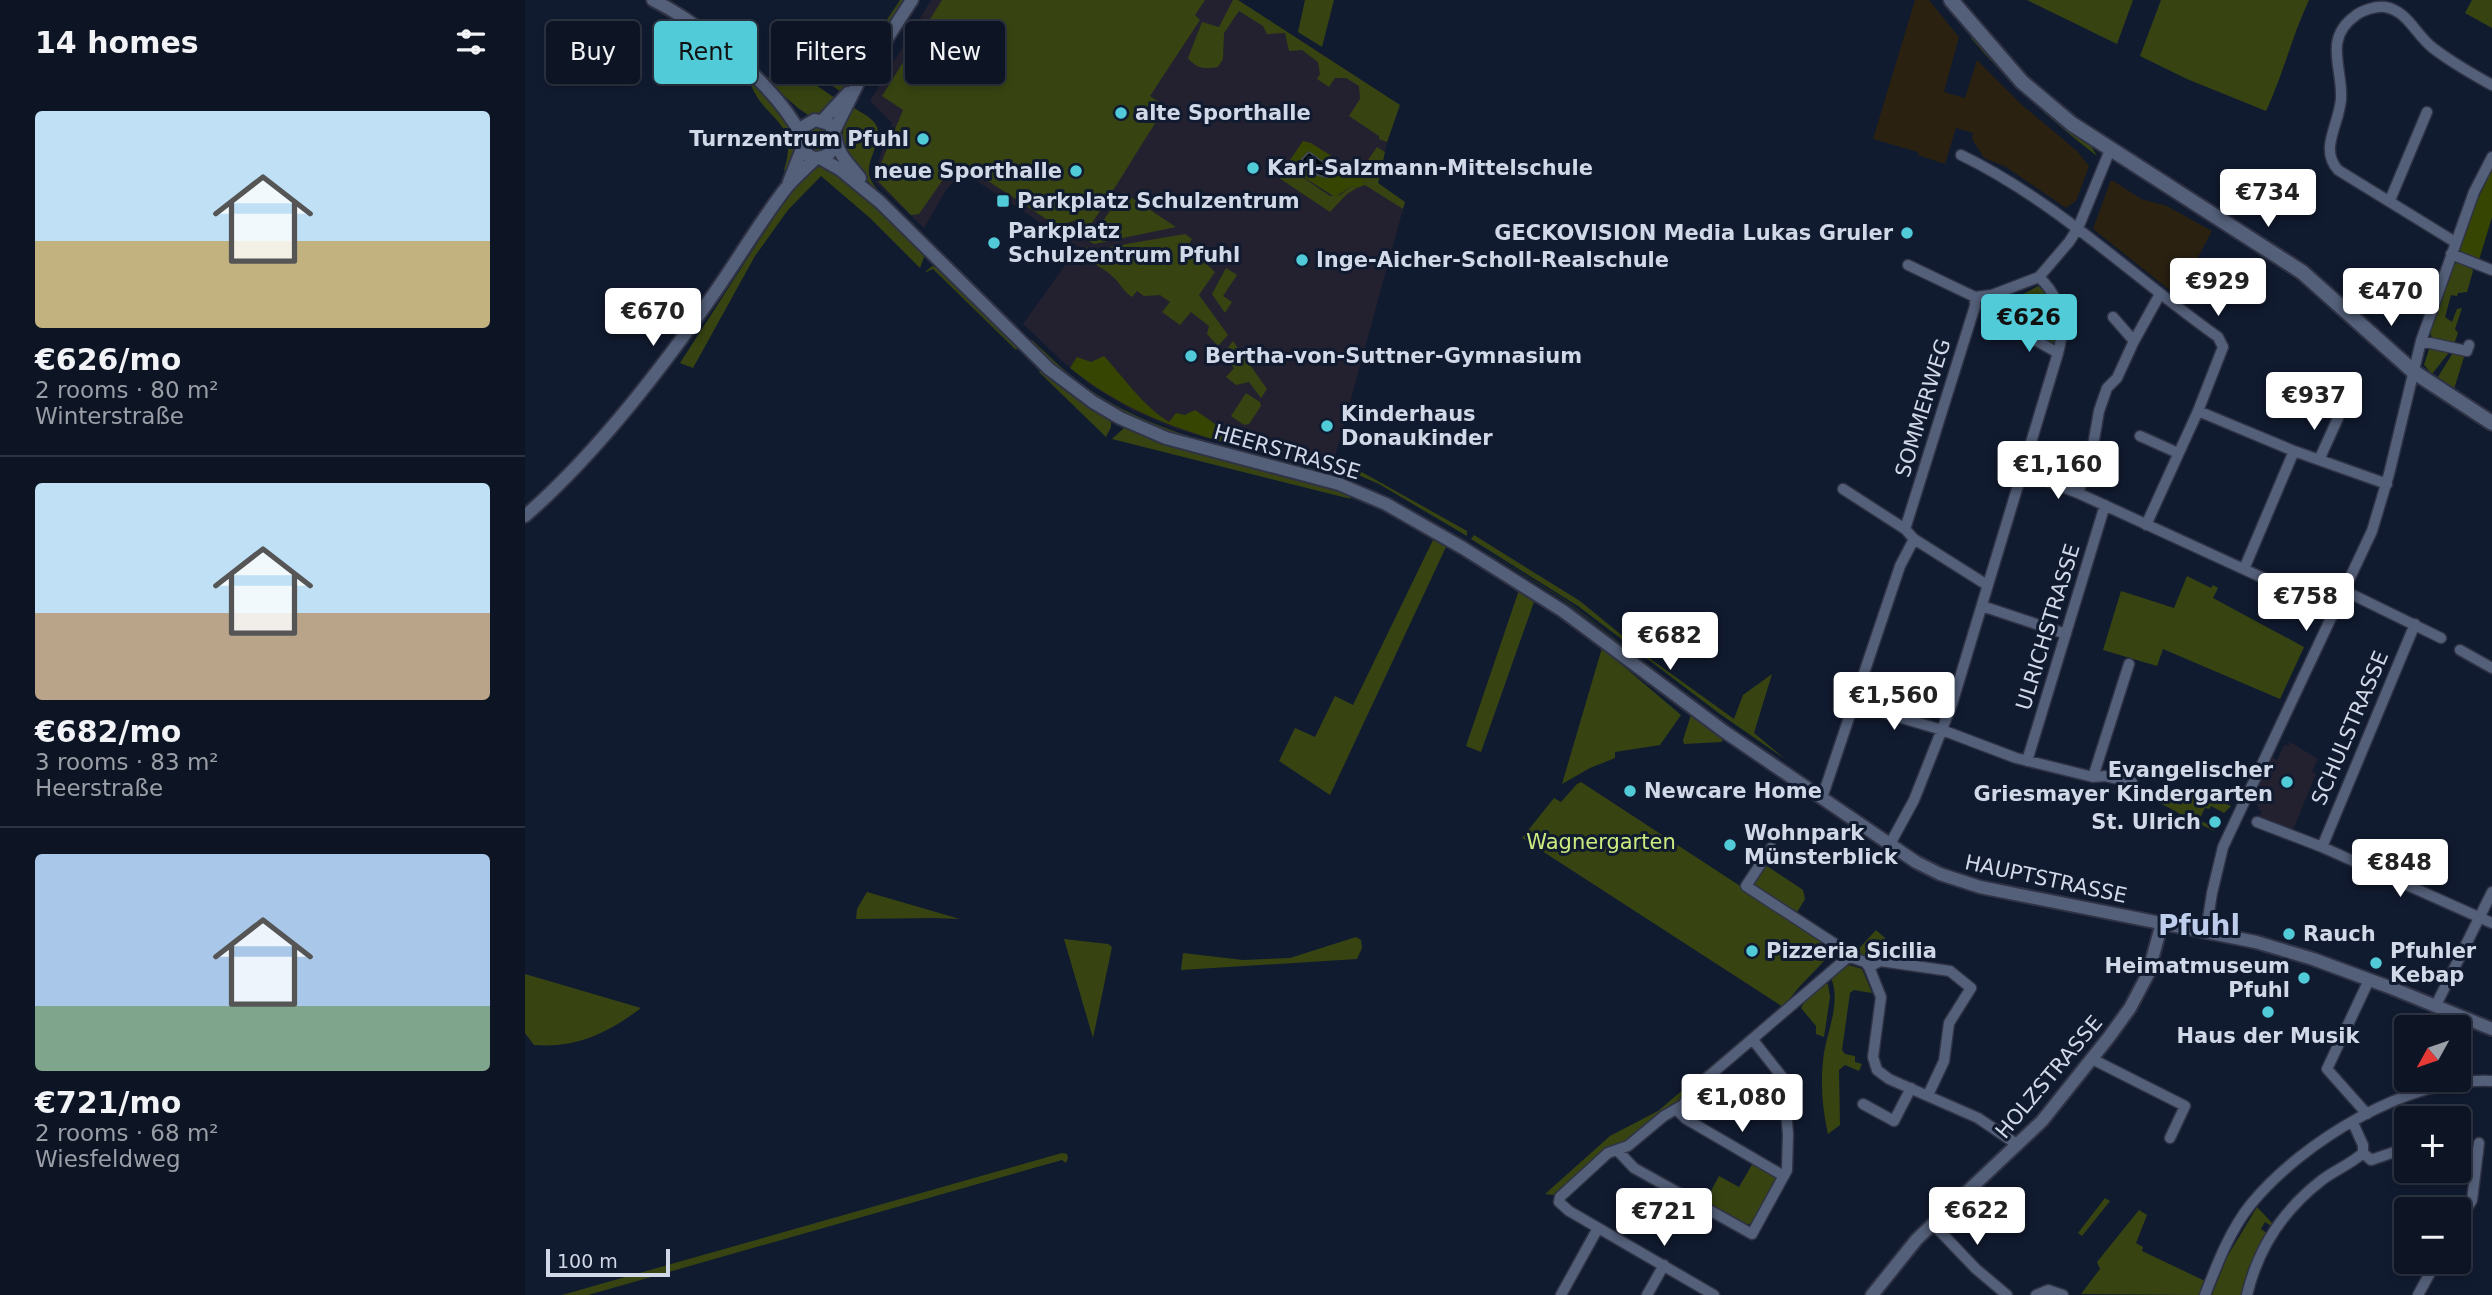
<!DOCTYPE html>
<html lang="en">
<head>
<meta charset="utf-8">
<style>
	:root { --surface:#0d1424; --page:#1b2131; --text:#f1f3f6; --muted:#9a9ea6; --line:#2d3341; --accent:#52cbd9 }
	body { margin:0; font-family:"DejaVu Sans",sans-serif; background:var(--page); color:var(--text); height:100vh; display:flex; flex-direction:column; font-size:26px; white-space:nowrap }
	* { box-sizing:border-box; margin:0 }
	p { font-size:23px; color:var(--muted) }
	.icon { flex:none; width:38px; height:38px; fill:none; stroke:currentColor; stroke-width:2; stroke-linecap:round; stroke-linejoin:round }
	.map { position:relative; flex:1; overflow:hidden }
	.drawer { display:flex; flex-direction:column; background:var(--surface); width:525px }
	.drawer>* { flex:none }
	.guide { position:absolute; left:21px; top:21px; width:665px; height:63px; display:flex; gap:14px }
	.needle { width:46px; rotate:230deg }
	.buttons { position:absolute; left:1869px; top:1015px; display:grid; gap:14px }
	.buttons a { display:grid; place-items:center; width:77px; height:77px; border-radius:7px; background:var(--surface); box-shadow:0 4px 10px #0003,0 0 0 2px var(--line); font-size:35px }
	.scale { position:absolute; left:21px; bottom:18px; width:124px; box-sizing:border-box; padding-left:7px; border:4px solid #d1d8e7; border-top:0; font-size:19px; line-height:24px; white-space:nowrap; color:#d1d8e7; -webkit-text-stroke:5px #111b30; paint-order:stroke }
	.price { position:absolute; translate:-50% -60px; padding:0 16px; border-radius:7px; background:#fff; color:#222; font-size:23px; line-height:46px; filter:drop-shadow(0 2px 4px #0008) }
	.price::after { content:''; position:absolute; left:50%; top:42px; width:21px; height:16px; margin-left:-10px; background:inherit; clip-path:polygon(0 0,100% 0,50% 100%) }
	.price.on { background:var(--accent); color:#111 }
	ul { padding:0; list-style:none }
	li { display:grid; align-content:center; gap:14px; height:371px; padding:0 35px }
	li+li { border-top:2px solid var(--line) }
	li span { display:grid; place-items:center; height:217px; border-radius:7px; color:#555 }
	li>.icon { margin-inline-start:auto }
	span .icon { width:126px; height:126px; fill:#fffc; stroke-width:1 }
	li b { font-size:30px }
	h2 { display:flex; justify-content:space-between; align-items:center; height:84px; padding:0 35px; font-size:30px }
	.pill { padding:0 24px; border-radius:7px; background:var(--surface); box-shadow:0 4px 10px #0003,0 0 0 2px var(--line); font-size:24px; line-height:63px }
	.pill.on { background:var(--accent); color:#111 }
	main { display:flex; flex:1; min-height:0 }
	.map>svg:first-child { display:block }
	.industrial { fill:#2a2111 }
	.education { fill:#232030 }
	.green { fill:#374411 }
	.forest { fill:#374503 }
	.water { fill:#00090c; stroke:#3f474e; stroke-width:2 }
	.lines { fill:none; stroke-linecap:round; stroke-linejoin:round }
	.minor-casing { stroke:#2f3345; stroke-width:13 }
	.tertiary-casing { stroke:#2f3345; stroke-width:16 }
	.secondary-casing { stroke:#2f3345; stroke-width:18 }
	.minor { stroke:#54607a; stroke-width:10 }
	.tertiary { stroke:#54607a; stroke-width:12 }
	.secondary { stroke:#54607a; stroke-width:14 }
	.poi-dot { fill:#52cbd9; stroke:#111b30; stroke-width:2.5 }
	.labels { text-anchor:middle; stroke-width:6; stroke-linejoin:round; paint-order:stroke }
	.poi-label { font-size:21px; font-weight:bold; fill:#d1d8e7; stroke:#111b30; text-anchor:start }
	.street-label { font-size:21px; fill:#d1d8e7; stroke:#111b30 }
	.park-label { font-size:21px; fill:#cceb7f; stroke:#111b30 }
	.district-label { font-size:28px; font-weight:bold; fill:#becdeb; stroke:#111b30 }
</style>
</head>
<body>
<main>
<section class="drawer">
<h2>14 homes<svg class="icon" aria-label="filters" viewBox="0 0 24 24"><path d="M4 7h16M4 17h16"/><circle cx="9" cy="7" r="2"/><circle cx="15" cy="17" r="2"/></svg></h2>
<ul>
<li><span style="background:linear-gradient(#bfe0f5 60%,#c2b280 0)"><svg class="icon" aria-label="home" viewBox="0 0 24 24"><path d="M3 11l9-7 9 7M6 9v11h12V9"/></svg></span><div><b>€626/mo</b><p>2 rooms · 80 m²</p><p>Winterstraße</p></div></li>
<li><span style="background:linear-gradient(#bfe0f5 60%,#b9a48a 0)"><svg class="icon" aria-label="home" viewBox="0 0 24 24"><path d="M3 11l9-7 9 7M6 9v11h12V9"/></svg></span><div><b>€682/mo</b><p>3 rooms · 83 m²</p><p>Heerstraße</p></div></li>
<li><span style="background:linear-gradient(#a9c7e8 70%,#7fa58c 0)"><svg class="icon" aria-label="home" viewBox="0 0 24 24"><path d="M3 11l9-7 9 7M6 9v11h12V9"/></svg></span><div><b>€721/mo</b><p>2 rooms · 68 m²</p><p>Wiesfeldweg</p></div></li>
</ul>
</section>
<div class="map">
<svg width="1967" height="1295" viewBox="0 0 1967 1295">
	<rect width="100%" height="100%" fill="#111b30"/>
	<path class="industrial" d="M 1390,0 L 1404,0 L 1434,37 L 1419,92 L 1440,98 L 1452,60 L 1497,105 L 1552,151 L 1564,166 L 1551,201 L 1541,208 L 1481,167 L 1459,158 L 1447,139 L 1448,133 L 1431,128 L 1420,164 L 1393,155 L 1393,152 L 1348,139 Z
		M 1587,180 L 1616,199 L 1642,206 L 1687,231 L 1652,296 L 1568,229 L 1585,182 Z"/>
	<path class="education" d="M 406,0 L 713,0 L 875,105 L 862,142 L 853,183 L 880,202 L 810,457 L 799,468 L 716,448 L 651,429 L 607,410 L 567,386 L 537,361 L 498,324 L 553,247 L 447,178 L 437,176 L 430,180 L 421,190 L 399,228 L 347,179 L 367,123 L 345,101 Z
		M 1765,742 L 1793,759 L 1787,772 L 1791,774 L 1768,830 L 1734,816 L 1737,811 L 1734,810 L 1729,797 L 1746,757 L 1752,760 L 1760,744 L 1763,746 Z"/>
	<path class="green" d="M 375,0 L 381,0 L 318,93 L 297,79 L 340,53 Z
		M 417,0 L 680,0 L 670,15 L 675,20 L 625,96 L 641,107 C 613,148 590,190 562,230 L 549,221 L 532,226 L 446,170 L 432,168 L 422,174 L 394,214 L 386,215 L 350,178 L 378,110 L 357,96 Z
		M 708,0 L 713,0 L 875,105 L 862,142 L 854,139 L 854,136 L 824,116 L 835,99 L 834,86 L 821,78 L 810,78 L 804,87 L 792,79 L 795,74 L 793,62 L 777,50 L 764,51 L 760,33 L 742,34 L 738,26 L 714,11 L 699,33 L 698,59 L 693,67 C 679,69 672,69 663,58 L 677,22 L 694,27 Z
		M 780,0 L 809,0 L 797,47 L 773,32 Z
		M 1502,0 L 1608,0 L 1592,44 Z
		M 1636,0 L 1784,0 C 1767,36 1758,75 1741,111 L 1662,79 L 1615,56 Z
		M 1947,0 L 1967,0 L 1967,28 L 1940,13 Z
		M 1445,37 L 1454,42 L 1541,127 L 1566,146 L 1572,156 C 1525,120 1483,82 1445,37 Z
		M 235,75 L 251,80 L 282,79 L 313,100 L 294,116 L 283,115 L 273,108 Z
		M 228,82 L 265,124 C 273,141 271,157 264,174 L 259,170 C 275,120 240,121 226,85 Z
		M 329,108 C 335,112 342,115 347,120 C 365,137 338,158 345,178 C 353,196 377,212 391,226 L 385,223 C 370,207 325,168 319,149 C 314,135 321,119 329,108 Z
		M280 139a13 13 0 1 1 26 0a13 13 0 1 1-26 0Z
		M 852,147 L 860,152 L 853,183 L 880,202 L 878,209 L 840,185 L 836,170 Z
		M 291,165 C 317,164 376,231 396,250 L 399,257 L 395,268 L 345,218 L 296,176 L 263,210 L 230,256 L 168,368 L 155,363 L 266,191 L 281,173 Z
		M 761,166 L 805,196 L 815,195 L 827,186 L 832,188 L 822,194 L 805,212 L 754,178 Z
		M 598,192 L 651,227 L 569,244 L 564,241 Z
		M 660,234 L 667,239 L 663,246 L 690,272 L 674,295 L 703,335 L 693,346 L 682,334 L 684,326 L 666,312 L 655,325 L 637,312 L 645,302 L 635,295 L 619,296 L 612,291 L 607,297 C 597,290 596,284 588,277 C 578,267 564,264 558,250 L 561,247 L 566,250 Z
		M 1937,261 L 1945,265 L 1948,271 L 1942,292 L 1933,293 L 1932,296 L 1926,295 L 1920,317 L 1927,322 L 1932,309 L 1937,308 L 1930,329 L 1933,333 L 1929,344 L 1907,339 L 1905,331 L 1927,267 L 1932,262 Z
		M 407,266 L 413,268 L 494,346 L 491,350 L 408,269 L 399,273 Z
		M 701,268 L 712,275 L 698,296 L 707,302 L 700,313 L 687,294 Z
		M 1513,286 C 1533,301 1533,324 1530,346 L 1496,327 L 1495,323 L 1480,314 L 1489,299 Z
		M 507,340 C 525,357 543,375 564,389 C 608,420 661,436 712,451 C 691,446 669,442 649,435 C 594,414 547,382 505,342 Z
		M 708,341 L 742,389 L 736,398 L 724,382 L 711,385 L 701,377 L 709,368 L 697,355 Z
		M 1905,346 L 1926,350 L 1907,374 L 1899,365 Z
		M 1929,351 L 1940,354 L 1929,389 L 1913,377 Z
		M 518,367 L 586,417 L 586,427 L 581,437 L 514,372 Z
		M 721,393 L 735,402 L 736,406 L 724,424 L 719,425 L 706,416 Z
		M 600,427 L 823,492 L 826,499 L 587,439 Z
		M 810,457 L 942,531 L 942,536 L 854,484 L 831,474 Z
		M 949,535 L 1055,601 L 1127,660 L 1209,719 L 1218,695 L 1247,674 L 1229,733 L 1260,759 L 1195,714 L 1053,606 L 946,539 Z
		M 908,540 L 921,547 L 805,795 L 754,761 L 770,728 L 790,737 L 810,696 L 828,705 Z
		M 945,541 L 1043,602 L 1142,679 L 1042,602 Z
		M 1662,576 L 1686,588 L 1688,585 L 1693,588 L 1688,598 L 1779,647 L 1755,699 L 1638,649 L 1632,666 L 1578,650 L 1596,591 L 1649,608 Z
		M 994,590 L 1010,599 L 956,752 L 941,746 Z
		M 1077,648 L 1156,715 L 1135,745 L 1090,752 L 1090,758 L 1065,768 L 1037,784 Z
		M 1166,715 L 1194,734 L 1197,737 L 1197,742 L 1159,744 L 1158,740 Z
		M 1056,782 L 1307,946 L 1308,949 C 1299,963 1288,972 1277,984 C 1270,991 1265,999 1258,1007 L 997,838 L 1029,798 L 1036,802 L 1052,784 Z
		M 1611,786 L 1625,788 L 1656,805 L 1665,789 L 1706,806 L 1699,813 L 1686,806 L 1684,809 L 1680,808 L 1674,820 L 1690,828 L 1689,831 L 1663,818 L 1662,820 L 1652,812 L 1612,791 Z
		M 1239,864 L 1278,890 L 1280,899 L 1271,914 L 1229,886 L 1228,883 Z
		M 342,892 L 435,919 L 407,918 L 331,919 L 332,909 Z
		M 1351,930 L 1360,938 L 1358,958 L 1344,962 L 1327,956 Z
		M 831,937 L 836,940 L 837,948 L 832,959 L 656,970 L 658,953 L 718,960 L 765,958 Z
		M 539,939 L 583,944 L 587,947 L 568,1038 Z
		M 1324,965 L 1337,969 L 1347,993 L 1329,990 L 1325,993 L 1317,1050 L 1320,1054 L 1330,1056 L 1330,1062 L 1337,1064 L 1334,1071 L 1320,1065 L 1314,1070 L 1315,1125 L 1303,1134 C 1297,1108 1295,1080 1299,1053 C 1303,1029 1316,1002 1306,978 Z
		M 0,974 L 116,1008 C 81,1034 52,1048 9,1045 L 0,1033 Z
		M 1300,983 L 1303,984 L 1305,997 L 1299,1037 L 1291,1034 L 1291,1026 L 1276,1008 L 1280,1001 Z
		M 1254,1008 L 1256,1009 L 1155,1102 L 1103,1143 L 1077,1154 L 1028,1195 L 1020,1194 L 1085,1136 L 1133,1111 Z
		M 537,1153 L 542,1154 L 543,1158 L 541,1163 L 537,1160 L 63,1295 L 37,1295 Z
		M 1228,1163 L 1252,1178 L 1231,1222 L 1217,1226 L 1180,1202 L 1194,1176 L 1214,1187 Z
		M 1580,1198 L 1585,1201 L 1557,1236 L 1553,1233 Z
		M 1732,1207 L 1748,1224 L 1746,1226 L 1740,1222 L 1736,1229 L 1742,1233 L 1723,1269 L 1716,1295 L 1687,1295 L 1702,1257 Z
		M 1614,1210 L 1622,1215 L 1611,1243 L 1618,1247 L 1617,1251 L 1680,1281 L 1674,1295 L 1556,1294 L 1575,1269 L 1572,1262 Z"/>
	<path class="forest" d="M 778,141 L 786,143 L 830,171 L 836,170 L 840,185 L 832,188 L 827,186 L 810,197 L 761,166 Z
		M 1967,169 L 1967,217 L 1954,260 L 1937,253 L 1934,249 L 1947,212 Z
		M 579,356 C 600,379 617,405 644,422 L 651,413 L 660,415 L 670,410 L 706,435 L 701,443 C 642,426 594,407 545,368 L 552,357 L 566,362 Z"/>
	<path class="water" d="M 784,152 L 805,167 L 806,173 L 802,177 C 790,176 782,170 777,159 Z"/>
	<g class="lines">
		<defs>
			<path id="minor" d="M 1436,155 C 1531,201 1607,276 1693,337 L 1698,347 L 1673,411 L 1621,525
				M 1865,200 L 1902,112
				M 1930,242 L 1813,170 C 1794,149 1814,125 1816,99 C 1818,68 1798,39 1830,16 C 1837,10 1851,6 1860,7 C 1883,11 1890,34 1908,48 C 1926,62 1947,74 1967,85
				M 1926,254 L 1967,270
				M 1383,265 L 1450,297 L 1467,295 L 1514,277 L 1544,242 L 1553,228 L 1585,150
				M 1588,317 L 1609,341
				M 1489,328 L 1533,353
				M 1896,341 L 1942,351 L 1944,345
				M 1673,411 L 1769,451 L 1862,484
				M 1615,436 L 1653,453
				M 1794,460 L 1813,418
				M 1497,471 L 1553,493 L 1810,611
				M 1318,489 L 1380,529 L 1389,539 L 1462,585
				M 1553,493 L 1566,457 L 1574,411 L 1582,388 L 1592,378 L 1609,341 L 1635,294
				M 1380,529 L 1450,306 L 1450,297
				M 1719,569 L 1769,451
				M 1820,591 L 1916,638
				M 1457,606 L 1541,634
				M 1935,650 L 1967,668
				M 1330,704 L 1417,730 L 1491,758 L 1568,777 L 1580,776 L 1607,782
				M 1502,761 L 1580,505
				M 1568,777 L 1604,664
				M 1297,798 L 1375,566 L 1389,539
				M 1732,822 L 1797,847 L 1967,923
				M 1365,844 L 1389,800 L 1427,704 L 1533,353 C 1541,324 1536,298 1514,277
				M 1797,847 L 1890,624
				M 1246,848 L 1221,886 L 1310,944 L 1316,948 L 1322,958
				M 1681,931 L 1687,893 L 1698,847 L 1847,531 L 1864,474 L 1896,341 L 1949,192 L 1967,157
				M 1344,967 L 1355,961 L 1425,971 L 1446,988 L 1424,1023 L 1419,1061 L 1403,1095
				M 1911,1005 L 1967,892
				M 1567,1059 L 1660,1106 L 1645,1138
				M 1338,1104 L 1369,1121 L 1386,1088
				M 1152,1110 L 1161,1119 L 1259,1176
				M 1842,1114 L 1802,1069 L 1844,980
				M 1828,1123 L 1838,1145 L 1838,1153
				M 1092,1150 L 1109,1168 L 1227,1234 L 1262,1170 L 1263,1134 L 1258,1078 L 1228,1040
				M 1934,1150 L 1953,1153
				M 1838,1153 L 1846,1160 L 1881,1148
				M 1934,1221 L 1947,1200 L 1954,1143
				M 1408,1224 L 1451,1269 L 1482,1295
				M 1036,1295 L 1073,1228
				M 1122,1295 L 1139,1265
				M 1189,1295 L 1044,1211 L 1034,1202 L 1035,1197 L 1083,1153 L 1103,1146 L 1139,1116 L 1158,1105 L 1170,1088 L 1322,958 L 1328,958 L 1340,962 L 1344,967 L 1356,997 L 1348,1057 L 1352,1070 L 1364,1079 L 1453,1118 L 1493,1145
				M 1511,1295 L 1523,1290 L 1538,1295
				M 1680,1295 C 1692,1264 1705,1230 1726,1204 C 1778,1141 1883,1077 1967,1081
				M 1722,1295 C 1733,1248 1758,1210 1797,1180 C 1810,1170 1826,1164 1838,1153
				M 1893,1295 L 1911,1262"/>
			<path id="tertiary" d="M 128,0 C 176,24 249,84 275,133
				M 297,121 L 323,93
				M 309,131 L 333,83 L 387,0
				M 309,131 L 304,124 L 290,120 L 278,127 C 270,140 275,152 289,158 C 300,158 307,154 311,143
				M 311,138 C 312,154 326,166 335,178
				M 295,158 L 316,170 L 355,202 L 524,369 L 568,402 L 595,418 L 641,438 L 814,484 L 861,504 L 938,548 L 1038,611 L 1200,732 L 1391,862 L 1415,874 L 1455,887 L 1731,942 L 1788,959 L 1864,987 L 1967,1029
				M 264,182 L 277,149
				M 0,516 C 68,457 131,376 183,302 C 210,265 233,224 261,188 C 270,177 281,168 291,158
				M 1347,1295 L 1392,1239 L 1517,1121 L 1584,1037 L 1605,1008 L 1623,974 L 1637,923"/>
			<path id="secondary" d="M 1426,0 L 1497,82 L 1547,124 L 1777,272 L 1889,372 L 1967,423"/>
		</defs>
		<use href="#minor" class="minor-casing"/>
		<use href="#tertiary" class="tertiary-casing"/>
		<use href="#secondary" class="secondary-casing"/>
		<use href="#minor" class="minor"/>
		<use href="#tertiary" class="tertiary"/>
		<use href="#secondary" class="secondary"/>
	</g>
	<g class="poi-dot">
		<circle cx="596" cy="113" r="7"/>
		<circle cx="398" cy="139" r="7"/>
		<circle cx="728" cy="168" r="7"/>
		<circle cx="551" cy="171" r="7"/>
		<rect x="471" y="194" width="14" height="14" rx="3.5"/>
		<circle cx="1382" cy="233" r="7"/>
		<circle cx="469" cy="243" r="7"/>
		<circle cx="777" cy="260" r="7"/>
		<circle cx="666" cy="356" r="7"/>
		<circle cx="802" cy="426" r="7"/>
		<circle cx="1762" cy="782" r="7"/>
		<circle cx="1105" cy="791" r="7"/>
		<circle cx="1690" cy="822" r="7"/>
		<circle cx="1205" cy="845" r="7"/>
		<circle cx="1764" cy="934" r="7"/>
		<circle cx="1227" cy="951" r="7"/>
		<circle cx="1851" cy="963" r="7"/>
		<circle cx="1779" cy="978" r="7"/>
		<circle cx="1743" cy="1012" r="7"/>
	</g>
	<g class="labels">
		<g class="poi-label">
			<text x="610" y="120">alte Sporthalle</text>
			<text x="384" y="146" text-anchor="end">Turnzentrum Pfuhl</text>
			<text x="742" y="175">Karl-Salzmann-Mittelschule</text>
			<text x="537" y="178" text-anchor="end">neue Sporthalle</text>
			<text x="492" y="208">Parkplatz Schulzentrum</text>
			<text x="483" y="238">Parkplatz<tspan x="483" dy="24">Schulzentrum Pfuhl</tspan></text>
			<text x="1368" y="240" text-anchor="end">GECKOVISION Media Lukas Gruler</text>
			<text x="791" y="267">Inge-Aicher-Scholl-Realschule</text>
			<text x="680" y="363">Bertha-von-Suttner-Gymnasium</text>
			<text x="816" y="421">Kinderhaus<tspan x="816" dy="24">Donaukinder</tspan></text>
			<text x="1748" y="777" text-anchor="end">Evangelischer<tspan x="1748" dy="24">Griesmayer Kindergarten</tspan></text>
			<text x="1119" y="798">Newcare Home</text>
			<text x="1676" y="829" text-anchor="end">St. Ulrich</text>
			<text x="1219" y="840">Wohnpark<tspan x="1219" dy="24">Münsterblick</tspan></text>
			<text x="1778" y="941">Rauch</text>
			<text x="1241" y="958">Pizzeria Sicilia</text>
			<text x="1865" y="958">Pfuhler<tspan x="1865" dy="24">Kebap</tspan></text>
			<text x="1765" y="973" text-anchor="end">Heimatmuseum<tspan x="1765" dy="24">Pfuhl</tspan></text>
			<text x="1743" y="1043" text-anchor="middle">Haus der Musik</text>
		</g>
		<g class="street-label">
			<text transform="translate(1398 408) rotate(-73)" y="7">SOMMERWEG</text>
			<text transform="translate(762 452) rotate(16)" y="7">HEERSTRASSE</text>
			<text transform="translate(1523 627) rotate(-73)" y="7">ULRICHSTRASSE</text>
			<text transform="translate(1825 728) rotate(-67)" y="7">SCHULSTRASSE</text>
			<text transform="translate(1521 879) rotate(12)" y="7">HAUPTSTRASSE</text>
			<text transform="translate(1524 1077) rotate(-50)" y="7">HOLZSTRASSE</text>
		</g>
		<g class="park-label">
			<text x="1076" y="849">Wagnergarten</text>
		</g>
		<g class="district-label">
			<text x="1674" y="935">Pfuhl</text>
		</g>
	</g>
</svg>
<div class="buttons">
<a><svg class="needle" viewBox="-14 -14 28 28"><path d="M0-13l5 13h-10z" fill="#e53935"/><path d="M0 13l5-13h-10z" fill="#9a9ea6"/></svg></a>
<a>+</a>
<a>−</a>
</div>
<div class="scale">100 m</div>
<b class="price" style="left:1743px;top:229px">€734</b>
<b class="price" style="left:1693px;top:318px">€929</b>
<b class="price" style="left:1866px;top:328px">€470</b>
<b class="price" style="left:128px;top:348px">€670</b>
<b class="price on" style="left:1504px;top:354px">€626</b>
<b class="price" style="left:1789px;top:432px">€937</b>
<b class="price" style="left:1533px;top:501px">€1,160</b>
<b class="price" style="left:1781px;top:633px">€758</b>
<b class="price" style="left:1145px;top:672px">€682</b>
<b class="price" style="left:1369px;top:732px">€1,560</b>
<b class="price" style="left:1875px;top:899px">€848</b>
<b class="price" style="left:1217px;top:1134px">€1,080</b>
<b class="price" style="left:1452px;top:1247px">€622</b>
<b class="price" style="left:1139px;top:1248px">€721</b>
<div class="guide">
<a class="pill">Buy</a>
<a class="pill on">Rent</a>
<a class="pill">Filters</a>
<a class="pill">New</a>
</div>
</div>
</main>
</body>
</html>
